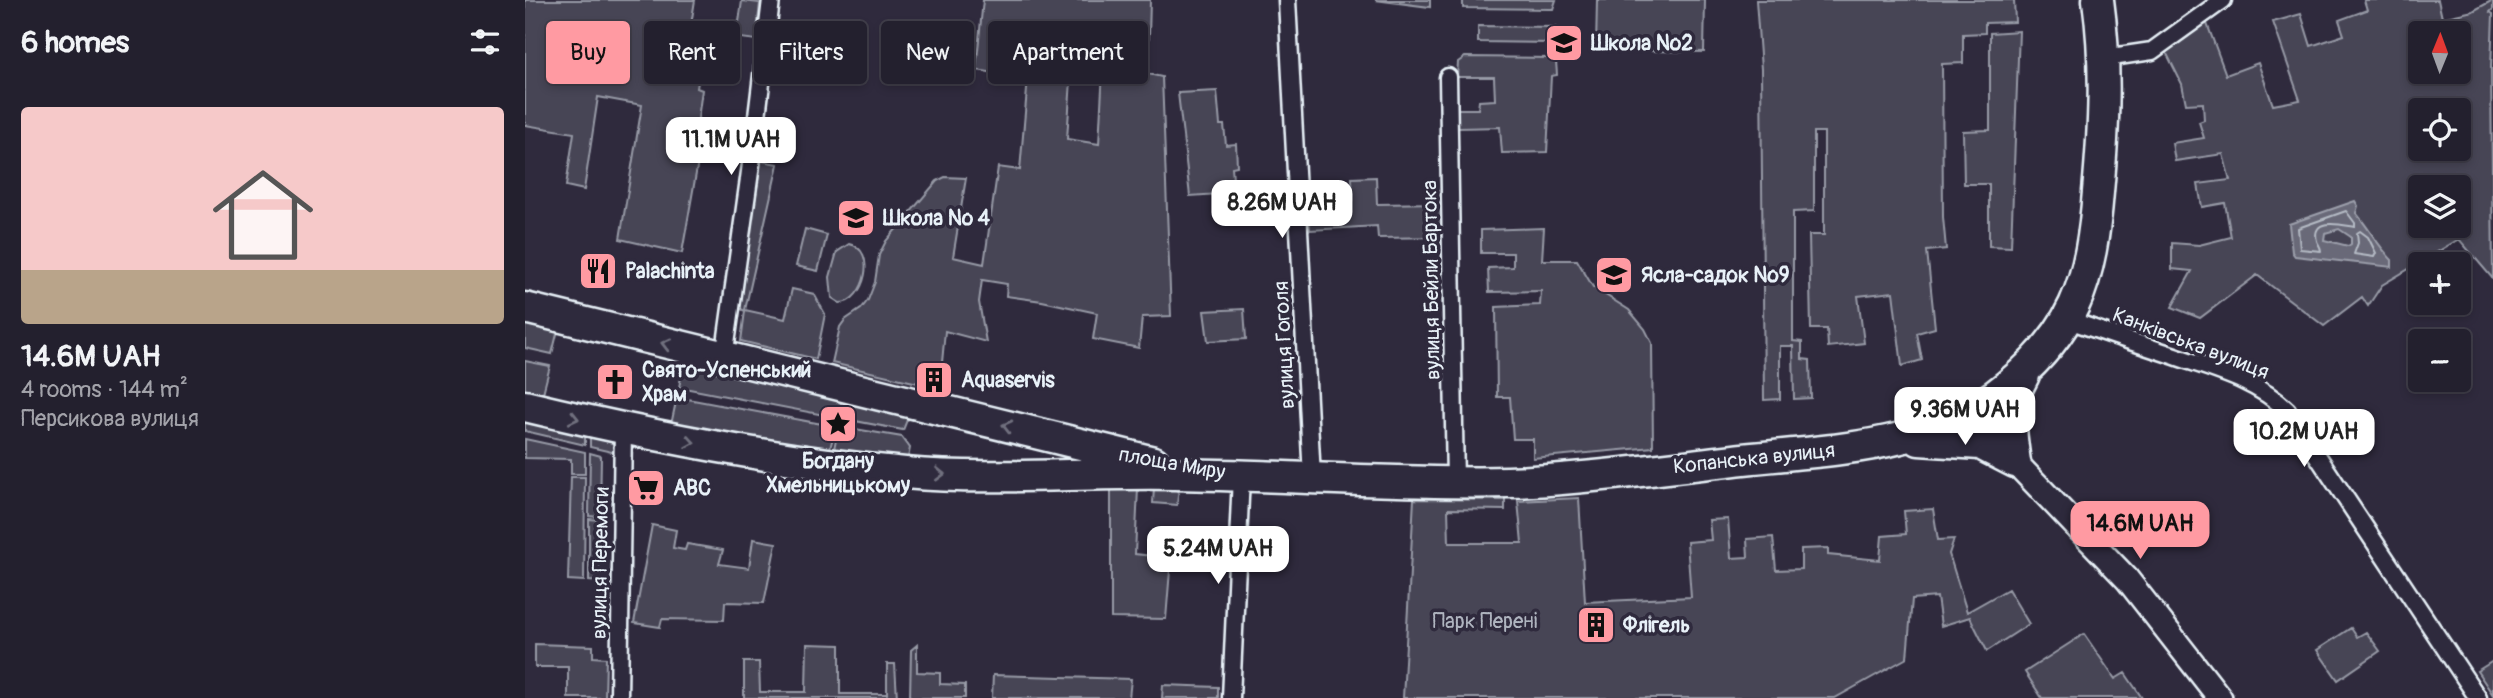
<!DOCTYPE html>
<html lang="en">
<head>
<meta charset="utf-8">
<style>
	:root { --surface:#23202e; --page:#2f2d3a; --text:#f1f3f6; --muted:#a3a3aa; --line:#403e4a; --accent:#ff9aa2 }
	body { margin:0; font-family:Pangolin,sans-serif; background:var(--page); color:var(--text); height:100vh; display:flex; flex-direction:column; font-size:26px; white-space:nowrap }
	* { box-sizing:border-box; margin:0 }
	p { font-size:23px; color:var(--muted) }
	.icon { flex:none; width:38px; height:38px; fill:none; stroke:currentColor; stroke-width:2; stroke-linecap:round; stroke-linejoin:round }
	.map { position:relative; flex:1; overflow:hidden }
	.details { display:flex; flex-direction:column; background:var(--surface); width:525px }
	.details>* { flex:none }
	.guide { position:absolute; left:21px; top:21px; width:665px; height:63px; display:flex; gap:14px }
	.needle { width:46px; rotate:1deg }
	.fabs { position:absolute; left:1883px; top:21px; display:grid; gap:14px }
	.fabs a { display:grid; place-items:center; width:63px; height:63px; border-radius:7px; background:var(--surface); box-shadow:0 4px 10px #0003,0 0 0 2px var(--line); font-size:35px }
	.price { position:absolute; translate:-50% -60px; padding:0 16px; border-radius:14px; background:#fff; color:#222; font-size:23px; line-height:46px; filter:drop-shadow(0 2px 4px #0008) }
	.price::after { content:''; position:absolute; left:50%; top:42px; width:21px; height:16px; margin-left:-10px; background:inherit; clip-path:polygon(0 0,100% 0,50% 100%) }
	.price.current { background:var(--accent); color:#111 }
	ul { padding:0; list-style:none }
	li { display:grid; align-content:center; gap:14px; height:371px; padding:0 21px }
	li+li { border-top:2px solid var(--line) }
	li span { display:grid; place-items:center; height:217px; border-radius:7px; color:#555 }
	li>.icon { margin-inline-start:auto }
	span .icon { width:126px; height:126px; fill:#fffc; stroke-width:1 }
	li b { font-size:30px }
	h2 { display:flex; justify-content:space-between; align-items:center; height:84px; padding:0 21px; font-size:30px }
	.pill { padding:0 24px; border-radius:7px; background:var(--surface); box-shadow:0 4px 10px #0003,0 0 0 2px var(--line); font-size:24px; line-height:63px }
	.pill.current { background:var(--accent); color:#111 }
	main { display:flex; flex:1; min-height:0 }
	.map>svg:first-child { display:block }
	.green { fill:#464455; stroke:#979aa6; stroke-width:2; fill-rule:evenodd }
	.water { fill:#696978; stroke:#9c9fab; stroke-width:2; fill-rule:evenodd }
	.lines { fill:none; stroke-linecap:round; stroke-linejoin:round }
	.shore { stroke:#b5bbc5; stroke-width:2 }
	.street-casing { stroke:#e8f1f8; stroke-width:21 }
	.secondary-casing { stroke:#e8f1f8; stroke-width:28 }
	.highway-casing { stroke:#e8f1f8; stroke-width:35 }
	.street { stroke:#2f2a3d; stroke-width:16 }
	.secondary { stroke:#2f2a3d; stroke-width:23 }
	.highway { stroke:#2f2a3d; stroke-width:30 }
	.oneway { stroke:#70707e }
	.labels { text-anchor:middle; stroke-width:7; stroke-linejoin:round; paint-order:stroke }
	.poi-label { font-size:21px; font-weight:bold; fill:#e8f1f8; stroke:#2f2a3d; text-anchor:start }
	.street-label { font-size:21px; fill:#e8f1f8; stroke:#2f2a3d }
	.park-label { font-size:21px; fill:#afb4bf; stroke:#2f2a3d }
</style>
</head>
<body>
<main>
<section class="details">
<h2>6 homes<svg class="icon" aria-label="filters" viewBox="0 0 24 24"><path d="M4 7h16M4 17h16"/><circle cx="9" cy="7" r="2"/><circle cx="15" cy="17" r="2"/></svg></h2>
<ul>
<li><span style="background:linear-gradient(#f6c9c9 75%,#b9a48a 0)"><svg class="icon" aria-label="home" viewBox="0 0 24 24"><path d="M3 11l9-7 9 7M6 9v11h12V9"/></svg></span><div><b>14.6M UAH</b><p>4 rooms · 144 m²</p><p>Персикова вулиця</p></div></li>
</ul>
</section>
<div class="map">
<svg width="1968" height="698" viewBox="0 0 1968 698">
	<rect width="100%" height="100%" fill="#2f2a3d"/>
	<filter id="ink" filterUnits="userSpaceOnUse"><feTurbulence type="fractalNoise" baseFrequency=".0143" numOctaves="2"/><feDisplacementMap in="SourceGraphic" scale="14" xChannelSelector="R" yChannelSelector="G"/><feConvolveMatrix kernelMatrix="1 2 1 2 8 2 1 2 1" color-interpolation-filters="sRGB"/></filter>
	<g filter="url(#ink)">
		<path class="green" d="M 0,0 L 170,0 L 165,31 L 170,32 L 168,49 L 148,47 L 146,58 L 176,62 L 172,88 L 177,90 L 172,126 L 156,124 L 152,147 L 162,150 L 161,160 L 173,162 L 157,253 L 95,239 L 117,105 L 73,97 L 59,190 L 41,186 L 49,133 L 0,125 Z
			M 458,0 L 625,0 L 623,74 L 637,77 L 646,316 L 617,317 L 614,348 L 568,339 L 572,313 L 517,301 L 481,296 L 482,284 L 457,280 L 454,302 L 461,342 L 420,331 L 416,373 L 397,370 L 393,383 L 307,363 L 315,327 L 320,320 L 336,309 L 343,300 L 350,282 L 354,255 L 361,241 L 412,181 L 420,177 L 441,178 L 428,257 L 459,264 L 473,167 L 495,170 L 503,78 L 451,70 ZM 547,65 L 578,69 L 574,144 L 542,139 Z
			M 850,0 L 905,0 L 905,7 Z
			M 938,0 L 1031,0 L 1028,9 L 1024,9 L 938,8 Z
			M 1072,0 L 1180,0 L 1179,52 L 1071,50 Z
			M 1231,0 L 1489,0 L 1490,22 L 1460,23 L 1460,33 L 1438,34 L 1438,63 L 1417,64 L 1418,217 L 1421,249 L 1402,251 L 1410,328 L 1392,333 L 1397,360 L 1377,366 L 1368,292 L 1333,296 L 1339,343 L 1303,347 L 1302,329 L 1286,329 L 1284,235 L 1299,235 L 1299,132 L 1289,132 L 1289,211 L 1268,212 L 1268,341 L 1277,342 L 1277,359 L 1285,360 L 1286,398 L 1269,399 L 1268,346 L 1255,346 L 1255,399 L 1239,400 L 1236,69 Z
			M 1839,0 L 1913,0 L 1917,18 L 1948,11 L 1968,0 L 1968,9 L 1965,12 L 1968,14 L 1966,68 L 1968,279 L 1934,239 L 1857,285 L 1843,306 L 1837,297 L 1799,326 L 1732,275 L 1675,318 L 1647,307 L 1667,271 L 1647,269 L 1647,243 L 1674,245 L 1706,237 L 1700,203 L 1677,207 L 1673,184 L 1705,180 L 1698,154 L 1650,161 L 1647,143 L 1679,138 L 1674,122 L 1679,120 L 1678,103 L 1661,104 L 1657,84 L 1641,52 L 1681,21 L 1701,75 L 1733,63 L 1748,105 L 1775,100 L 1748,22 L 1776,14 L 1786,46 L 1819,35 L 1814,20 L 1842,10 ZM 1895,33 L 1934,33 L 1934,72 L 1895,72 ZM 1895,110 L 1934,110 L 1934,149 L 1895,149 ZM 1895,187 L 1934,187 L 1934,226 L 1895,226 Z
			M 217,1 L 235,3 L 231,40 L 192,35 L 194,20 L 214,22 Z
			M 953,26 L 1030,27 L 1029,43 L 953,42 Z
			M 1494,31 L 1486,247 L 1464,246 L 1464,184 L 1439,184 L 1438,131 L 1465,130 L 1465,33 Z
			M 940,57 L 1024,58 L 1031,61 L 1032,75 L 1026,76 L 1022,152 L 977,153 L 975,127 L 933,128 L 932,109 L 953,109 L 954,101 L 970,100 L 969,77 L 932,77 L 933,62 Z
			M 692,91 L 695,125 L 699,125 L 701,145 L 711,144 L 712,166 L 707,167 L 709,193 L 665,196 L 653,93 Z
			M 236,161 L 253,164 L 220,310 L 260,319 L 267,289 L 289,294 L 300,314 L 291,359 L 216,341 L 220,311 L 214,308 Z
			M 851,177 L 852,204 L 917,203 L 918,237 L 853,238 L 852,226 L 785,230 L 783,203 L 828,200 L 827,178 Z
			M 1019,228 L 1017,260 L 1052,260 L 1068,287 L 1104,310 L 1120,329 L 1127,343 L 1128,447 L 1008,458 L 1008,439 L 988,439 L 985,397 L 972,397 L 971,307 L 1015,305 L 1016,291 L 964,292 L 963,268 L 988,267 L 988,253 L 956,253 L 956,230 Z
			M 280,229 L 302,235 L 293,271 L 271,266 Z
			M 324,244 C 353,249 340,302 315,303 L 307,298 L 305,277 L 312,252 Z
			M 719,309 L 721,339 L 683,341 L 679,311 Z
			M 0,318 L 34,326 L 27,354 L 0,348 Z
			M 160,358 L 318,395 L 314,411 L 304,416 L 154,387 Z
			M 0,361 L 25,366 L 17,397 L 0,393 Z
			M 320,395 L 386,418 L 382,420 L 378,430 L 325,420 L 317,412 Z
			M 152,397 L 302,425 L 309,434 L 304,452 L 146,425 Z
			M 0,418 L 60,432 L 60,445 L 0,431 Z
			M 324,428 L 377,437 L 385,448 L 382,463 L 308,453 L 312,435 L 320,433 Z
			M 65,433 L 92,440 L 91,453 L 65,447 Z
			M 0,439 L 60,452 L 60,474 L 46,474 L 46,459 L 0,458 Z
			M 65,453 L 76,456 L 75,517 L 64,516 Z
			M 46,477 L 60,477 L 59,581 L 43,580 Z
			M 654,487 L 652,505 L 628,503 L 629,488 Z
			M 586,488 L 613,488 L 610,554 L 646,558 L 641,619 L 586,618 Z
			M 1054,498 L 1060,602 L 1166,597 L 1162,542 L 1186,540 L 1184,520 L 1203,519 L 1206,558 L 1223,557 L 1222,539 L 1248,537 L 1251,570 L 1276,569 L 1276,549 L 1303,548 L 1303,555 L 1355,560 L 1357,536 L 1381,534 L 1379,511 L 1408,509 L 1413,540 L 1429,539 L 1424,554 L 1442,612 L 1483,589 L 1504,624 L 1462,651 L 1445,617 L 1416,626 L 1412,597 L 1387,599 L 1382,658 L 1310,698 L 878,698 L 889,499 L 980,500 L 980,510 L 923,509 L 924,543 L 997,543 L 993,501 Z
			M 64,519 L 75,520 L 75,582 L 64,581 Z
			M 127,525 L 151,530 L 148,548 L 160,550 L 162,544 L 198,550 L 194,564 L 224,568 L 228,539 L 251,543 L 239,603 L 200,602 L 199,620 L 137,619 L 135,627 L 109,623 Z
			M 1826,628 L 1832,637 L 1841,632 L 1855,651 L 1813,680 L 1792,650 Z
			M 1559,634 L 1590,679 L 1600,673 L 1617,698 L 1517,698 L 1500,672 Z
			M 10,644 L 68,646 L 68,657 L 81,658 L 80,698 L 43,698 L 43,667 L 10,667 Z
			M 282,644 L 315,645 L 315,694 L 362,694 L 362,664 L 370,664 L 372,698 L 219,698 L 219,662 L 234,662 L 235,692 L 281,692 Z
			M 392,645 L 392,672 L 415,673 L 415,684 L 440,685 L 440,698 L 385,698 L 386,650 Z
			M 1968,661 L 1968,695 L 1952,671 Z
			M 468,675 L 606,679 L 604,698 L 467,698 Z
			M 638,685 L 693,687 L 693,698 L 637,698 Z"/>
		<path class="water" d="M 1830,201 L 1833,206 L 1831,213 C 1844,228 1853,246 1867,260 L 1867,267 L 1770,256 L 1767,252 L 1764,224 ZM 1814,229 L 1826,237 L 1826,244 L 1823,246 L 1799,240 L 1800,233 Z"/>
		<g class="lines">
			<path class="shore" d="M 1821,211 L 1830,223 L 1830,227 C 1821,226 1785,215 1792,241 C 1793,244 1796,247 1796,251 L 1775,249 L 1773,228 Z
				M 1835,231 L 1843,237 L 1851,253 L 1849,257 L 1829,254 L 1833,243 L 1832,233 Z"/>
			<defs>
				<path id="street" d="M 762,0 L 787,478
					M 1580,58 L 1627,51 L 1698,0
					M 923,77 L 930,482
					M 1541,319 C 1578,332 1614,344 1650,356 C 1690,370 1731,380 1762,410 L 1953,698
					M 199,358 L 228,150 L 246,0
					M 94,698 L 98,429
					M 706,698 L 716,476"/>
				<path id="secondary" d="M 1483,445 C 1476,426 1471,416 1452,409 L 1450,416 L 1458,434 L 1490,462 L 1602,579 L 1695,698"/>
				<path id="highway" d="M 0,308 L 629,462
					M 0,406 C 125,436 252,461 380,473 C 469,481 560,472 650,474 C 724,475 798,479 872,481 C 916,482 962,484 1007,481 C 1077,477 1147,467 1218,459 C 1310,449 1407,449 1482,386 C 1509,364 1534,337 1549,305 C 1565,271 1570,229 1573,192 C 1579,127 1582,65 1573,0
					M 1394,440 L 1455,444 L 1490,462
					M 1490,462 C 1485,427 1481,407 1499,375"/>
			</defs>
			<use href="#street" class="street-casing"/>
			<use href="#secondary" class="secondary-casing"/>
			<use href="#highway" class="highway-casing"/>
			<use href="#street" class="street"/>
			<use href="#secondary" class="secondary"/>
			<use href="#highway" class="highway"/>
		</g>
		<defs><path id="oneway-chevron" d="M-2-3.5L2.5 0L-2 3.5" fill="none" stroke-width="1.6" stroke-linecap="round" stroke-linejoin="round" transform="scale(1.75)"/></defs>
		<g class="oneway">
			<use href="#oneway-chevron" transform="translate(141 344) rotate(-166)"/>
			<use href="#oneway-chevron" transform="translate(49 418) rotate(13)"/>
			<use href="#oneway-chevron" transform="translate(482 426) rotate(-166)"/>
			<use href="#oneway-chevron" transform="translate(165 442) rotate(9)"/>
			<use href="#oneway-chevron" transform="translate(415 474) rotate(1)"/>
		</g>
	</g>
	<defs>
		<symbol id="school-square" viewBox="-11 -11 22 22"><rect x="-9" y="-9" width="18" height="18" rx="4" fill="#ff9aa2" stroke="#2f2a3d"/><path d="M0-5L7-2L0 1L-7-2ZM-4 1L0 2.5L4 1V4Q0 6-4 4Z" fill="#111"/></symbol>
		<symbol id="restaurant-square" viewBox="-11 -11 22 22"><rect x="-9" y="-9" width="18" height="18" rx="4" fill="#ff9aa2" stroke="#2f2a3d"/><path d="M-5-6h1v4h1v-4h1v4h1v-4h1v5L-1.5 .5V6h-2V.5L-5-1ZM5-6V6H3V1.5H1.5Q1.5-4 5-6Z" fill="#111"/></symbol>
		<symbol id="building-square" viewBox="-11 -11 22 22"><rect x="-9" y="-9" width="18" height="18" rx="4" fill="#ff9aa2" stroke="#2f2a3d"/><path d="M-4-6H4V6H1V3H-1V6H-4ZM-2.5-4.3h1.7v1.8h-1.7ZM.8-4.3h1.7v1.8H.8ZM-2.5-1h1.7V.8h-1.7ZM.8-1h1.7V.8H.8Z" fill="#111"/></symbol>
		<symbol id="church-square" viewBox="-11 -11 22 22"><rect x="-9" y="-9" width="18" height="18" rx="4" fill="#ff9aa2" stroke="#2f2a3d"/><path d="M-1.2-6h2.4v3.5h3.3v2.4h-3.3V6h-2.4V-.1h-3.3v-2.4h3.3Z" fill="#111"/></symbol>
		<symbol id="sight-square" viewBox="-11 -11 22 22"><rect x="-9" y="-9" width="18" height="18" rx="4" fill="#ff9aa2" stroke="#2f2a3d"/><path d="M0-6L1.8-2.2L6-1.7L2.9 1.2L3.7 5.4L0 3.3L-3.7 5.4L-2.9 1.2L-6-1.7L-1.8-2.2Z" fill="#111"/></symbol>
		<symbol id="supermarket-square" viewBox="-11 -11 22 22"><rect x="-9" y="-9" width="18" height="18" rx="4" fill="#ff9aa2" stroke="#2f2a3d"/><path d="M-6-5.5h2.5l.6 2H6L4.5 2H-2.5L-4.4-4H-6ZM-1.5 3.2a1.3 1.3 0 1 0 .1 0ZM3 3.2a1.3 1.3 0 1 0 .1 0Z" fill="#111"/></symbol>
	</defs>
	<g fill-rule="evenodd">
		<use href="#school-square" x="1017" y="21" width="44" height="44"/>
		<use href="#school-square" x="309" y="196" width="44" height="44"/>
		<use href="#restaurant-square" x="51" y="249" width="44" height="44"/>
		<use href="#school-square" x="1067" y="253" width="44" height="44"/>
		<use href="#building-square" x="387" y="358" width="44" height="44"/>
		<use href="#church-square" x="68" y="360" width="44" height="44"/>
		<use href="#sight-square" x="291" y="402" width="44" height="44"/>
		<use href="#supermarket-square" x="99" y="466" width="44" height="44"/>
		<use href="#building-square" x="1049" y="603" width="44" height="44"/>
	</g>
	<g class="labels">
		<g class="poi-label">
			<text x="1066" y="50">Школа №2</text>
			<text x="358" y="225">Школа № 4</text>
			<text x="100" y="278">Palachinta</text>
			<text x="1116" y="282">Ясла-садок №9</text>
			<text x="117" y="377">Свято-Успенський<tspan x="117" dy="24">Храм</tspan></text>
			<text x="436" y="387">Aquaservis</text>
			<text x="313" y="468" text-anchor="middle">Богдану<tspan x="313" dy="24">Хмельницькому</tspan></text>
			<text x="148" y="495">ABC</text>
			<text x="1098" y="632">Флігель</text>
		</g>
		<g class="street-label">
			<text transform="translate(906 280) rotate(-91)" y="7">вулиця Бейли Бартока</text>
			<text transform="translate(1666 343) rotate(21)" y="7">Канківська вулиця</text>
			<text transform="translate(759 345) rotate(-93)" y="7">вулиця Гоголя</text>
			<text transform="translate(1229 458) rotate(-6)" y="7">Копанська вулиця</text>
			<text transform="translate(647 463) rotate(10)" y="7">площа Миру</text>
			<text transform="translate(75 563) rotate(-89)" y="7">вулиця Перемоги</text>
		</g>
		<g class="park-label">
			<text x="960" y="628">Парк Перені</text>
		</g>
	</g>
</svg>
<div class="fabs">
<a><svg class="needle" viewBox="-14 -14 28 28"><path d="M0-13l5 13h-10z" fill="#e53935"/><path d="M0 13l5-13h-10z" fill="#a3a3aa"/></svg></a>
<a><svg class="icon" aria-label="locate" viewBox="0 0 24 24"><circle cx="12" cy="12" r="6"/><path d="M12 2v4M12 18v4M2 12h4M18 12h4"/></svg></a>
<a><svg class="icon" aria-label="layers" viewBox="0 0 24 24"><path d="M12 4l9 5-9 5-9-5zM3 14l9 5 9-5"/></svg></a>
<a>+</a>
<a>−</a>
</div>
<b class="price" style="left:206px;top:177px">11.1M UAH</b>
<b class="price" style="left:757px;top:240px">8.26M UAH</b>
<b class="price" style="left:1440px;top:447px">9.36M UAH</b>
<b class="price" style="left:1779px;top:469px">10.2M UAH</b>
<b class="price current" style="left:1615px;top:561px">14.6M UAH</b>
<b class="price" style="left:693px;top:586px">5.24M UAH</b>
<div class="guide">
<a class="pill current">Buy</a>
<a class="pill">Rent</a>
<a class="pill">Filters</a>
<a class="pill">New</a>
<a class="pill">Apartment</a>
</div>
</div>
</main>
</body>
</html>
